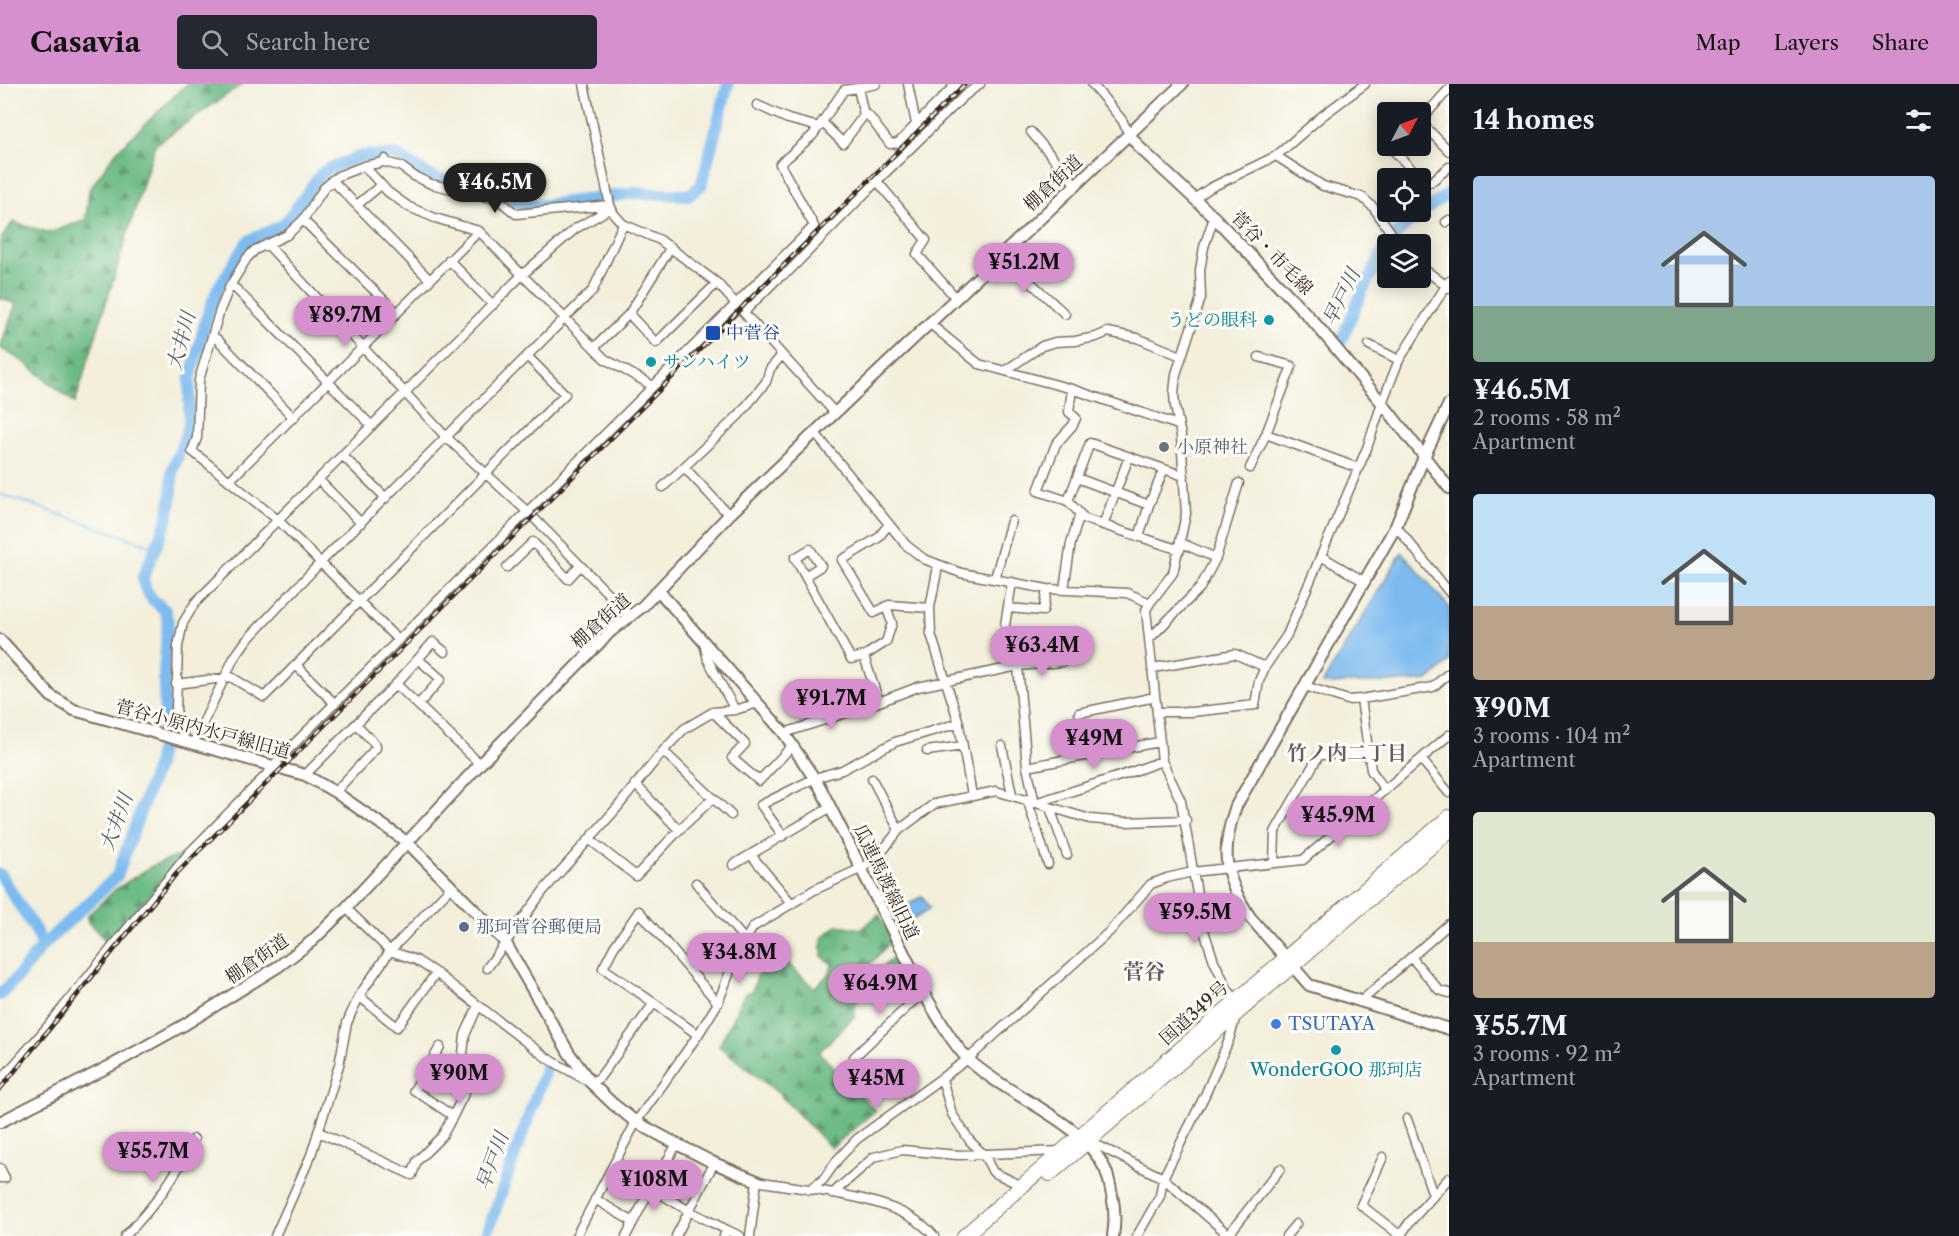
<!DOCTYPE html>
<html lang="en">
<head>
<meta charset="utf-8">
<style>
	:root { --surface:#171b24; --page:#242831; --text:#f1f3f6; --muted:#9ea1a6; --accent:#d690ce }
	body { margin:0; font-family:"Libre Caslon Text","Noto Serif JP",serif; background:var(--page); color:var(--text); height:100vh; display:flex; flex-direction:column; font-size:22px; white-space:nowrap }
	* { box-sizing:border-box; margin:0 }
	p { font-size:20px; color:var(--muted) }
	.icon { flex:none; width:33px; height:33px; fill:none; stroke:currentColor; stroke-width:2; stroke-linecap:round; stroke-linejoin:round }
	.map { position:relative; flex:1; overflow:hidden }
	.side { display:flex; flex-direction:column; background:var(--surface); width:510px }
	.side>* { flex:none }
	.needle { width:39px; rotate:49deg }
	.buttons { position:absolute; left:1377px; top:18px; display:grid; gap:12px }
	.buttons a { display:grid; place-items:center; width:54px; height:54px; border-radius:6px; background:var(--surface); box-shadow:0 3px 15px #0003; font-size:30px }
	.price { position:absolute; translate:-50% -51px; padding:0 14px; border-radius:21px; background:var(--accent); color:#111; font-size:20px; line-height:39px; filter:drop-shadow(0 2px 3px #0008) }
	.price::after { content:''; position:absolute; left:50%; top:36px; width:18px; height:14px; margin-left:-9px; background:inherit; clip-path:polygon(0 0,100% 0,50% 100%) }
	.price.current { background:#222; color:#fff }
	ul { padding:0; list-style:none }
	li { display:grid; align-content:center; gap:12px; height:318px; padding:0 24px }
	li span { display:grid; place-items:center; height:186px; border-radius:6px; color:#555 }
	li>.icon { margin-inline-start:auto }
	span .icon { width:108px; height:108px; fill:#fffc; stroke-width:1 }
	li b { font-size:26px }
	h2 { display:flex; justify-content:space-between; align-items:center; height:72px; padding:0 24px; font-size:26px }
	header { display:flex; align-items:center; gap:36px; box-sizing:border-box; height:84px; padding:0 30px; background:var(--accent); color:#111 }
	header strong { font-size:28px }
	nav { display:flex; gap:33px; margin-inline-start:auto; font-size:21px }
	.search { width:420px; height:54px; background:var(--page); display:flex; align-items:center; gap:15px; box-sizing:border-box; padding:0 21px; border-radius:6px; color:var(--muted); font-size:22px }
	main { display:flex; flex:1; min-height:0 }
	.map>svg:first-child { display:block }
	.forest { fill:url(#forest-firs); stroke:#547252; stroke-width:1.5 }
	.water { fill:#7cbaef; stroke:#5c7286; stroke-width:1.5 }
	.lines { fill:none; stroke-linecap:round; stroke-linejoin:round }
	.stream { stroke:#7cbaef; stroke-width:2 }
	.river { stroke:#7cbaef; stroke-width:12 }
	.minor-casing { stroke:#7b6f60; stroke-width:11 }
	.tertiary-casing { stroke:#7b6f60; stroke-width:14 }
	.trunk-casing { stroke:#7b6f60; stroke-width:16 }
	.minor { stroke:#fff; stroke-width:8 }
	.tertiary { stroke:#fff; stroke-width:10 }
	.trunk { stroke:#fff; stroke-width:14 }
	.rail-casing { stroke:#3b2a1e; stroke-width:4.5 }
	.rail { stroke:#fdfcf7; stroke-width:2; stroke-dasharray:7; stroke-linecap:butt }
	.culture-dot { fill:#0f9aa8; stroke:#fdfcf7; stroke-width:2 }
	.transit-dot { fill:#1a4fb4; stroke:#fdfcf7; stroke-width:2 }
	.worship-dot { fill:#6b7280; stroke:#fdfcf7; stroke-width:2 }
	.service-dot { fill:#5c6f8a; stroke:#fdfcf7; stroke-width:2 }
	.shop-dot { fill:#3f7fe0; stroke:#fdfcf7; stroke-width:2 }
	.labels { text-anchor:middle; stroke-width:6; stroke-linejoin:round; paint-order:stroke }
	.street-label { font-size:18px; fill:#3b2a1e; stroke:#fdfcf7 }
	.culture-label { font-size:18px; fill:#0d838f; stroke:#fdfcf7; text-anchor:end }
	.transit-label { font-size:18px; fill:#164399; stroke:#fdfcf7; text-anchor:start }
	.worship-label { font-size:18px; fill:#5b616d; stroke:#fdfcf7; text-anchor:start }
	.service-label { font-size:18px; fill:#4e5e75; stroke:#fdfcf7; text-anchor:start }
	.shop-label { font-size:18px; fill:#366cbe; stroke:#fdfcf7; text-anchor:start }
	.water-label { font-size:20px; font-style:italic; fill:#525c67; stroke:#fdfcf7 }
	.neighbourhood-label { font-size:20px; font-weight:bold; fill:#6b5a65; stroke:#fdfcf7 }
	.quarter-label { font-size:21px; font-weight:bold; fill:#6b5a65; stroke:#fdfcf7 }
</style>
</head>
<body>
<header>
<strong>Casavia</strong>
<div class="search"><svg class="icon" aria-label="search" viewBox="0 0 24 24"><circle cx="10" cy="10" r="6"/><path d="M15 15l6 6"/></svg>Search here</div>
<nav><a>Map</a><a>Layers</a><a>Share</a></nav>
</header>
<main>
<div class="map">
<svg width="1449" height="1152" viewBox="0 0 1449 1152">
	<defs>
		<pattern id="forest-firs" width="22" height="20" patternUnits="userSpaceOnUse" patternTransform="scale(1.5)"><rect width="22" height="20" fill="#6dbb85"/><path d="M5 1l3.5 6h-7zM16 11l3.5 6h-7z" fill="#5b986c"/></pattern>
	</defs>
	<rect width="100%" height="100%" fill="#fdfcf7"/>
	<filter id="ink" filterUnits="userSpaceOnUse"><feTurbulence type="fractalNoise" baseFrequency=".0167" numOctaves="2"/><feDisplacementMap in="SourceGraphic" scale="12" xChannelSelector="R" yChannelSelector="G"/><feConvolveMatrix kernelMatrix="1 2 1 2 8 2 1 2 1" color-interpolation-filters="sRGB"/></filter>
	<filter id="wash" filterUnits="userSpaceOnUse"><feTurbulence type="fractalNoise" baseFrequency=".008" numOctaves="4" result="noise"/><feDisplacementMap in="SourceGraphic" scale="24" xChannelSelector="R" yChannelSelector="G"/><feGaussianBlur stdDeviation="1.35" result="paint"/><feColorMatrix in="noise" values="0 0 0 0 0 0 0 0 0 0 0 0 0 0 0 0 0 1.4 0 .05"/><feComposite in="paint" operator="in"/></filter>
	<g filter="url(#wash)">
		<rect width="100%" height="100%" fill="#f3efdb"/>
		<path class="forest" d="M 187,0 L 242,0 L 155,61 L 75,319 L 24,278 L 0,264 L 16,220 L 0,214 L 0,156 L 13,138 L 50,149 L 86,135 L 89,106 L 116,68 Z
			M 183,770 L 109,860 L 88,838 L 88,831 L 116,805 L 152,782 Z
			M 879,830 L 892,856 L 857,895 L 865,901 L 895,871 L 901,881 L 857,916 L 854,933 L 819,968 L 875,1027 L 831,1064 L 777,1008 L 719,962 L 744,911 L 752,907 L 760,885 L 745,875 L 757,850 L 814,904 L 830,889 L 832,880 L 822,872 L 822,854 L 837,841 L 862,845 Z"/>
		<path class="water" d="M 1402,468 L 1449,523 L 1449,578 L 1428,597 L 1322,600 Z
			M 922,812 L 930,825 L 908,839 L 900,826 Z"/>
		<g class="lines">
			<path class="stream" d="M 0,410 L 156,463"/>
			<path class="river" d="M 1341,257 L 1362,208 L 1389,157 L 1413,135 L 1449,109
				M 0,790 L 37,849 L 42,862
				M 0,911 L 16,895 L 42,862 L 117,792 L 157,682 L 165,639 L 164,589 L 168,537 L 165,526 L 152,515 L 145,504 L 143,493 L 167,437 L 172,410 L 172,387 L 189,343 L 190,295 L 207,233 L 218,204 L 248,157 L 283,141 L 292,130 L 321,90 L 330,84 L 361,72 L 397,71 L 432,93 L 471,102 L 526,121 L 537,122 L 635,109 L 689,111 L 701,102 L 728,0
				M 486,1152 L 547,981"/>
		</g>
	</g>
	<g filter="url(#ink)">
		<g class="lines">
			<defs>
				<path id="minor" d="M 584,0 L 610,121 L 614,130 L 623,140 L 660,156 L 717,199 L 835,329
					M 876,0 L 858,4 L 864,31 L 868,31 L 890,60 L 898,59 L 956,0
					M 908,0 L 916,40
					M 1092,0 L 1122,36 L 1129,50
					M 757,21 L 788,35 L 819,43
					M 1420,37 L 1449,5
					M 1420,37 L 1449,67
					M 822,38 L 843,59 L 864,31
					M 1031,48 L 1076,101
					M 1399,62 L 1394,67 L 1420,94
					M 1276,72 L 1322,32 L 1365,0
					M 385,75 L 384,78 L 364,82 L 338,92 L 324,104 L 303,136 L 287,151 L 255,166 L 247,174 L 230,202 L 220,226 L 199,296 L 197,354 L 192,367 L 278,436 L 398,556
					M 384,78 L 400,82 L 414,92 L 431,100 L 499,116 L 516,130 L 610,121
					M 364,82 L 388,108 L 409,123 L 435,134 L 479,147 L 605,275 L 653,302
					M 332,96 L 430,196
					M 1420,96 L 1431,98 L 1449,83
					M 877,97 L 926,156 L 917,170 L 956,214
					M 1194,115 L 1210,104 L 1276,72 L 1323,102 L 1362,113 L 1373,123 L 1399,160
					M 357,121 L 381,101
					M 303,136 L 397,229
					M 1446,138 L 1449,136
					M 267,160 L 446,353 L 532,432 L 631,533
					M 1001,171 L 1065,230
					M 449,176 L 493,221
					M 1420,182 L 1449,204
					M 230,202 L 236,205 L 372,342
					M 744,228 L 777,195 L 789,187 L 877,97 L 964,12 L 980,0
					M 629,230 L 656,259 L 717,199
					M 929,239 L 979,280 L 1072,305 L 1178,341
					M 212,253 L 217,255 L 294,334
					M 1369,261 L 1399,276
					M 594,264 L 629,230 L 671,163
					M 1259,273 L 1292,282 L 1266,350 L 1358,384
					M 1006,286 L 1042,262 L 1055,258 L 1075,257 L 1096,253 L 1108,248 L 1137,254 L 1181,272
					M 815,349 L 906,461 L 924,475 L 961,489 L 1047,505 L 1127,509 L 1150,519 L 1146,526 L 1162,677 L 1181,717 L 1203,844 L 1214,877 L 1228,906 L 1236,916
					M 343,372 L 386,414
					M 684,383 L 739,331 L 766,298 L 770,285 L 782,271
					M 1250,384 L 1266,350
					M 1077,394 L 1149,421 L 1164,385
					M 319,396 L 361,439
					M 229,397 L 479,147
					M 663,403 L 684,383 L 729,431
					M 1068,417 L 1038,407 L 1056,360 L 1073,341 L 1076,334 L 1069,328 L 1072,305
					M 889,440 L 878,454 L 842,476 L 874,529 L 889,521 L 930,524 L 938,482
					M 1103,441 L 1129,373
					M 1396,442 L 1449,508
					M 1139,453 L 1149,421
					M 1181,459 L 1216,474
					M 1180,466 L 1085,435 L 1068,417 L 1090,359 L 1184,392
					M 1321,472 L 1365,498
					M 507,483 L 533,458 L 568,495 L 580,482
					M 805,492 L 821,482 L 810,465 L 795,474 L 851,575 L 864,572 L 886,558 L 892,539 L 886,522
					M 995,494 L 1011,437
					M 1064,505 L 1071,459 L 1080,430
					M 1150,519 L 1173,489 L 1186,430 L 1181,352 L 1175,322 L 1174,309 L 1176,290 L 1201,214 L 1200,186 L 1204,163 L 1214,133
					M 930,524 L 931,550 L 958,636 L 972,711
					M 1009,524 L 1043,527 L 1047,505
					M 1005,541 L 1012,498
					M 1150,554 L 1200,504 L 1216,474 L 1239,399
					M 704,559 L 708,576 L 735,626
					M 864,572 L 879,618
					M 418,575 L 433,558 L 445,568
					M 296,581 L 335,620
					M 1018,582 L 1063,578
					M 1153,584 L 1235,570 L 1265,583
					M 176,600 L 231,593 L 264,613 L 565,310 L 527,272
					M 396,600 L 480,680
					M 1305,602 L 1348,616 L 1361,615 L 1433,603 L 1449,589
					M 1361,615 L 1371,686 L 1385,706
					M 713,628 L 745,660 L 732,674 L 759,697 L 793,661
					M 1157,628 L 1192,628 L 1255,621 L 1259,597 L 1265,583 L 1287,551 L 1367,364 L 1382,319 L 1399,276 L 1449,197
					M 1079,629 L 1155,613
					M 784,649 L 871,621 L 918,603 L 1018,582 L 1027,683 L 1159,658
					M 185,658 L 176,626 L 178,562 L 183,539 L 195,519 L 522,191 L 575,145 L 611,124
					M 193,660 L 234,574 L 246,557 L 321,478 L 593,206 L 623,140
					M 1002,662 L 1012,710
					M 927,667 L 963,662
					M 1421,675 L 1449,709
					M 1027,683 L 1035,719 L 1123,691 L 1162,677
					M 305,691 L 396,600 L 418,575 L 441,595 L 418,621
					M 872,695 L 899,746
					M 335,708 L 376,664 L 376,661 L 356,640
					M 1027,715 L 1048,780
					M 1050,724 L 1067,771
					M 731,731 L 663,667 L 684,645 L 713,628 L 735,626 L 758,619
					M 679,746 L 713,714
					M 783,752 L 761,721 L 815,694 L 842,686 L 895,658 L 959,639
					M 589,755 L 636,792 L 679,746 L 635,700
					M 751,771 L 792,820
					M 1274,779 L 1275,748 L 1319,671 L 1369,670
					M 733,781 L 831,723
					M 696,799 L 745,856
					M 346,824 L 390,867 L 416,876 L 436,889 L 547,974 L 591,999 L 600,993 L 654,919 L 698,951
					M 1411,873 L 1439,906 L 1449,909
					M 487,884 L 544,806 L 616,725 L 663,667
					M 359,912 L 397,943 L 436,889
					M 1360,918 L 1449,840
					M 654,919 L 603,884 L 614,863 L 639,827 L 718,919
					M 854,973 L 923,908
					M 942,995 L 952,1030 L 970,1057 L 984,1071 L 993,1088 L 1022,1102
					M 0,997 L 43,948 L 189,769 L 275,682 L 277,677 L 814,142 L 780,80 L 813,51 L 844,6 L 858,4
					M 453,1032 L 465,1008 L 463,970 L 465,951 L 478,922
					M 1407,1035 L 1433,1111
					M 319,1048 L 412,1091 L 417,1077 L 442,1052 L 453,1032 L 414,1006 L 440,963
					M 1087,1059 L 1099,1062 L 1163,1094 L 1230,1152
					M 1383,1073 L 1361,1121 L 1401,1152
					M 0,1084 L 5,1094 L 0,1094
					M 651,1104 L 677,1060
					M 809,1106 L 823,1096 L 838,1075 L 857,1055 L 968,975 L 1110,847 L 1151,800 L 1167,794 L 1192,788 L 1303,776 L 1449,651
					M 832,1110 L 874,1073 L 902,1066 L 958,1071 L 1062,1067
					M 595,1115 L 633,1138
					M 727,1146 L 740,1152
					M 1229,1150 L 1280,1085
					M 125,1152 C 155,1122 175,1093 194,1055
					M 275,1152 L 311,1071 L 339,981 L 347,939 L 353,925 L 361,909 L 390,867 L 451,803
					M 576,1152 L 636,1038 L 698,951 L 718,919 L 735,874 L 753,843 L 814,806 L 862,784 L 877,774 L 899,746 L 934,720 L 996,707 L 1090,735 L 1125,738 L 1186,736
					M 626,1152 L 651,1104 L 689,1127 L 727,1146 L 724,1152
					M 676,1152 L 714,1079
					M 750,1152 L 757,1097 C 809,1107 899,1110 934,1152
					M 1137,1152 L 1160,1112 L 1163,1094 L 1205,1011 L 1229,956 L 1236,932
					M 1286,1152 L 1296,1140
					M 1400,1152 L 1409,1139 L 1449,1094"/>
				<path id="tertiary" d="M 1129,50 L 1140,64 L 1214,133 L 1313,237 L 1382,319 L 1449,404
					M 1449,320 L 1424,373 L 1396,442 L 1236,722 C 1220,767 1224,793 1250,833 L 1309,901 L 1449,945
					M 658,506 L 784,649 L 820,703 L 926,913 C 939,934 952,960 970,977 C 1009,1013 1082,1036 1105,1085 C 1109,1093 1110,1102 1112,1111 C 1115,1124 1115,1139 1113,1152
					M 0,556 L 51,612 L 74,626 L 305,691 L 335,708 L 407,758 L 488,840 L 505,858 L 569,969 L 591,999 L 613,1020 L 636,1038 L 671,1057 L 714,1079 L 757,1097
					M 0,1038 L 112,981 L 184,941 L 279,882 L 312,857 L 346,824 L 480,680 L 611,547 L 643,522 L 729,431 L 835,329 L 1182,0"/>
				<path id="trunk" d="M 1050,1090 L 1449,747
					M 964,1152 L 1449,733"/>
			</defs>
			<use href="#minor" class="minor-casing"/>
			<use href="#tertiary" class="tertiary-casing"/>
			<use href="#trunk" class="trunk-casing"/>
			<use href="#minor" class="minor"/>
			<use href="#tertiary" class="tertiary"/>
			<use href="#trunk" class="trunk"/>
			<defs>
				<path id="rail" d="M 0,1005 L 176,790 L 965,0"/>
			</defs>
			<use href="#rail" class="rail-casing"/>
			<use href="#rail" class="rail"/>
		</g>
	</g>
	<g class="culture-dot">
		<circle cx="1269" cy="236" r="6"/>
		<circle cx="651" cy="278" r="6"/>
		<circle cx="1336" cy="966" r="6"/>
	</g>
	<rect class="transit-dot" x="705" y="241" width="16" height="16" rx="3"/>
	<circle class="worship-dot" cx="1164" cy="363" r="6"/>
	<circle class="service-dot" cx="464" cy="843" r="6"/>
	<circle class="shop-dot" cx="1276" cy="940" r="6"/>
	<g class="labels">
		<g class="street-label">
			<text transform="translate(1053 99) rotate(-43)" y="6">棚倉街道</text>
			<text transform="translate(1272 169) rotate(46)" y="6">菅谷・市毛線</text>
			<text transform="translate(601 537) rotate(-42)" y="6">棚倉街道</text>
			<text transform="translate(203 645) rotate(15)" y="6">菅谷小原内水戸線旧道</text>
			<text transform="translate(886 798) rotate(64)" y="6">瓜連馬渡線旧道</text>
			<text transform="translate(257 875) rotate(-35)" y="6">棚倉街道</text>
			<text transform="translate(1194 929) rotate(-42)" y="6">国道349号</text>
		</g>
		<g class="culture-label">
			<text x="1257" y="242">うどの眼科</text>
			<text x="663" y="284" text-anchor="start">サンハイツ</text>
			<text x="1336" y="992" text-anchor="middle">WonderGOO 那珂店</text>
		</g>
		<g class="transit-label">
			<text x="726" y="255">中菅谷</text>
		</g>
		<g class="worship-label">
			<text x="1176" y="369">小原神社</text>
		</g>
		<g class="service-label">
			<text x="476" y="849">那珂菅谷郵便局</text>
		</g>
		<g class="shop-label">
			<text x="1288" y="946">TSUTAYA</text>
		</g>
		<g class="water-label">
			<text transform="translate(1341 213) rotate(-64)" y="7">早戸川</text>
			<text transform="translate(181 257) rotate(-75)" y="7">大井川</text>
			<text transform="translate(116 738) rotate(-70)" y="7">大井川</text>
			<text transform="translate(492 1077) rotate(-70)" y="7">早戸川</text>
		</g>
		<g class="neighbourhood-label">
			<text x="1347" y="676">竹ノ内二丁目</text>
		</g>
		<g class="quarter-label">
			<text x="1144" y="895">菅谷</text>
		</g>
	</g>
</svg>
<div class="buttons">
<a><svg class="needle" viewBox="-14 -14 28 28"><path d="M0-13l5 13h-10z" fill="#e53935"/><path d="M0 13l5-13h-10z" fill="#9ea1a6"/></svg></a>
<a><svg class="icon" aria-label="locate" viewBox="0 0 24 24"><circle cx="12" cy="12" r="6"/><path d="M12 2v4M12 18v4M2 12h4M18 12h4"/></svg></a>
<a><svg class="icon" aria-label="layers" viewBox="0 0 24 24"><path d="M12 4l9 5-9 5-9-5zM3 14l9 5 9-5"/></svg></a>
</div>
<b class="price current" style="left:495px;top:130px">¥46.5M</b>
<b class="price" style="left:1024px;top:210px">¥51.2M</b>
<b class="price" style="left:345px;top:263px">¥89.7M</b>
<b class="price" style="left:1042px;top:593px">¥63.4M</b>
<b class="price" style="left:831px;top:646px">¥91.7M</b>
<b class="price" style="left:1094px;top:686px">¥49M</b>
<b class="price" style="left:1338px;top:763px">¥45.9M</b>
<b class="price" style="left:1195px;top:860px">¥59.5M</b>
<b class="price" style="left:739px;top:900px">¥34.8M</b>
<b class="price" style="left:880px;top:931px">¥64.9M</b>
<b class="price" style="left:459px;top:1021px">¥90M</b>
<b class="price" style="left:876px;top:1026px">¥45M</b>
<b class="price" style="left:153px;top:1099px">¥55.7M</b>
<b class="price" style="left:654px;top:1127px">¥108M</b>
</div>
<section class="side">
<h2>14 homes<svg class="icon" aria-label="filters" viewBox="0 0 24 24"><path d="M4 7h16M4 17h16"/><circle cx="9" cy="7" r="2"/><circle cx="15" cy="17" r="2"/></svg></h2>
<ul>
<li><span style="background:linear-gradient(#a9c7e8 70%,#7fa58c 0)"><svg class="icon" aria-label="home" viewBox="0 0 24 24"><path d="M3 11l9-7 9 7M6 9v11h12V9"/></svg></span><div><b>¥46.5M</b><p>2 rooms · 58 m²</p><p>Apartment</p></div></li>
<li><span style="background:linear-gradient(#bfe0f5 60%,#b9a48a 0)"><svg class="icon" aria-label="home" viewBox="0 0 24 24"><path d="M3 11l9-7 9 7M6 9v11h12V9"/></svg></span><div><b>¥90M</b><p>3 rooms · 104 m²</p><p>Apartment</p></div></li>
<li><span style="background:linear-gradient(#dfe7d0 70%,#b9a48a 0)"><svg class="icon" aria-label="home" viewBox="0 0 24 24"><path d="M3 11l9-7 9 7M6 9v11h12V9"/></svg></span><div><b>¥55.7M</b><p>3 rooms · 92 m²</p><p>Apartment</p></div></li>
</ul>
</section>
</main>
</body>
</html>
